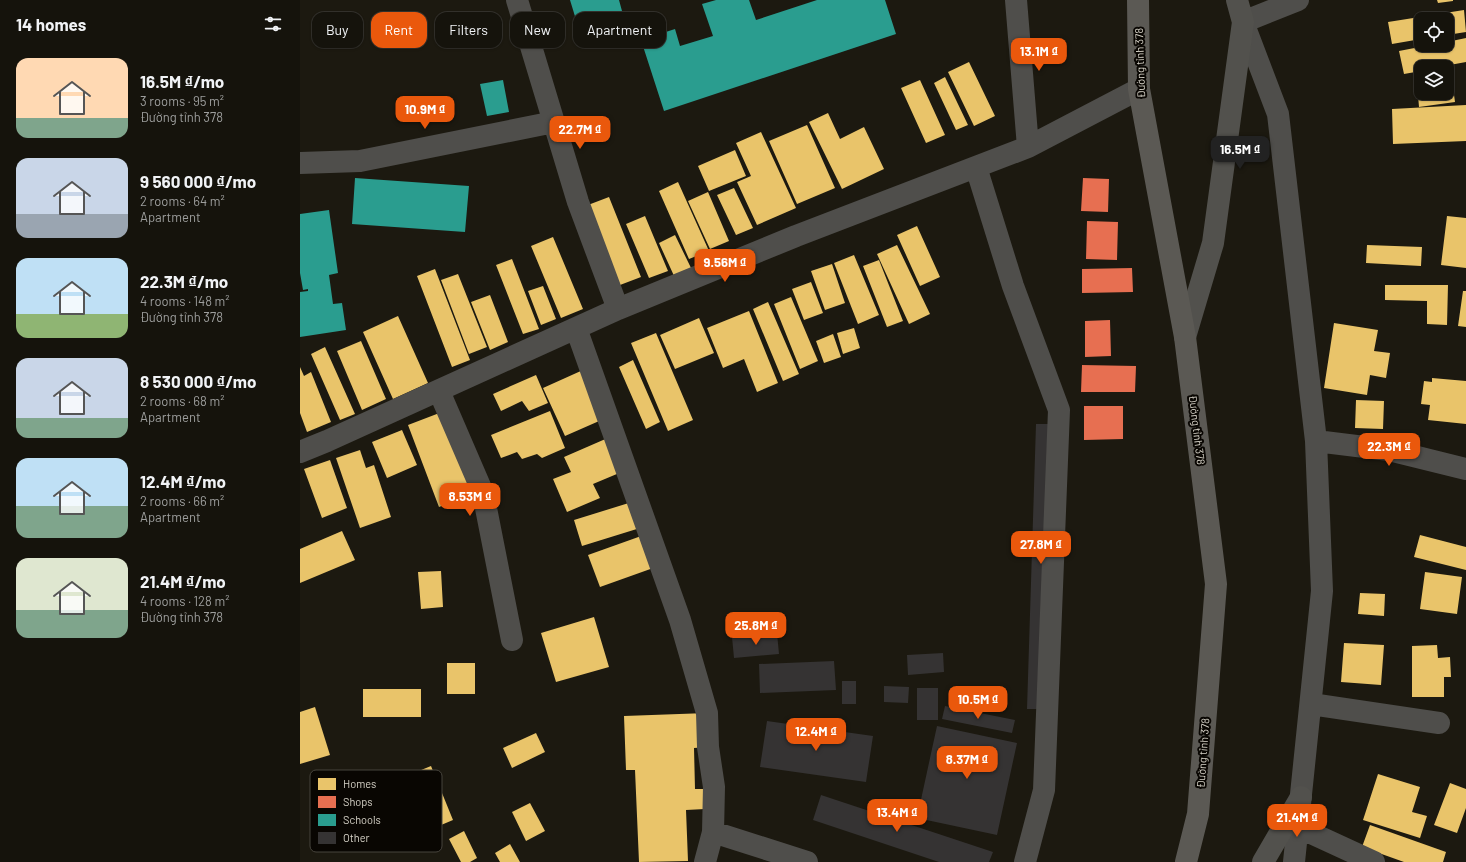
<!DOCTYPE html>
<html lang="en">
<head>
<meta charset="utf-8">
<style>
	:root { --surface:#15130c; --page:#22201a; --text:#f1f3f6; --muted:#9d9e9d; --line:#34322d; --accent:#ea580c }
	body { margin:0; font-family:Barlow,sans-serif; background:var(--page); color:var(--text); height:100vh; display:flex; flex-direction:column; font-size:15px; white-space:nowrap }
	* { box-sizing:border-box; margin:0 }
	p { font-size:13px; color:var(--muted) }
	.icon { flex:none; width:22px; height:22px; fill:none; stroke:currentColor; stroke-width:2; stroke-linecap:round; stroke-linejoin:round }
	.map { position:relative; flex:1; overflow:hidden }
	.details { display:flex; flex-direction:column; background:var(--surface); width:300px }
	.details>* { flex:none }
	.banner { position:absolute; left:12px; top:12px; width:380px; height:36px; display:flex; gap:8px }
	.buttons { position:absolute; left:1114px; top:12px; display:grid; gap:8px }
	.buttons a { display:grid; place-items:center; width:40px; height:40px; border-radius:8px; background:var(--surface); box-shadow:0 1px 3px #0004,0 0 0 1px var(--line); font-size:20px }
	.price { position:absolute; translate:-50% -34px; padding:0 9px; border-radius:8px; background:var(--accent); color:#fff; font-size:13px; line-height:26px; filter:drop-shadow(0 1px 2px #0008) }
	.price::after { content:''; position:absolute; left:50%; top:24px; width:12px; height:9px; margin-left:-6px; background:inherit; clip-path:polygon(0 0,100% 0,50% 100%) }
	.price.active { background:#222; color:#fff }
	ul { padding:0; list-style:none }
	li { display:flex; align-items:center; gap:12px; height:100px; padding:0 16px }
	li span { display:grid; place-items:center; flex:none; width:112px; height:80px; border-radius:12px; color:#555 }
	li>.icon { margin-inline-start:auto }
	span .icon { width:48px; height:48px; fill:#fffc; stroke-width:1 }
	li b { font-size:17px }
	h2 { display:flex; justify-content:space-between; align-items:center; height:48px; padding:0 16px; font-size:17px }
	.pill { padding:0 14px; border-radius:12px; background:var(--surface); box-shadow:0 1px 3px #0004,0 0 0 1px var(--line); font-size:14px; line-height:36px }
	.pill.active { background:var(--accent); color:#fff }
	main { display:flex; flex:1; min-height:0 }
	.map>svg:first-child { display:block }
	.homes { fill:#e9c46a }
	.shops { fill:#e76f51 }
	.schools { fill:#2a9d8f }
	.building { fill:#353333 }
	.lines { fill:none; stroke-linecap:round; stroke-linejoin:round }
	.minor { stroke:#4f4e4b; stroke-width:22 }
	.secondary { stroke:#52514d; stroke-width:22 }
	.primary { stroke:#5b5954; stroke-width:22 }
	.labels { text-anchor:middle; stroke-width:4; stroke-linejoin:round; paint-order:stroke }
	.street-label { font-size:11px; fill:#d7d3c8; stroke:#090602 }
	.key { fill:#090602; stroke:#47443d; stroke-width:1 }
	.key-label { font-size:11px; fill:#d7d3c8 }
</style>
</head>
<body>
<main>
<section class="details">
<h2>14 homes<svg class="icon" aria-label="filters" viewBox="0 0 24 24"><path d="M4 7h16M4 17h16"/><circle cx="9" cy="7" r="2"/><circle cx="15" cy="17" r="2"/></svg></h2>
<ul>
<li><span style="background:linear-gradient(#ffd9b3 75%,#7fa58c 0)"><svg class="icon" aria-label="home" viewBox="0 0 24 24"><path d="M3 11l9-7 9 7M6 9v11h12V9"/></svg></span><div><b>16.5M ₫/mo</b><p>3 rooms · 95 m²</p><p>Đường tỉnh 378</p></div></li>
<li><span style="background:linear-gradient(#c9d6e8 70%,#9aa5b1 0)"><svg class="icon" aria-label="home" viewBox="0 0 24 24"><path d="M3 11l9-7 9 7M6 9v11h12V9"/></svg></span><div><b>9 560 000 ₫/mo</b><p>2 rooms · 64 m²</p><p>Apartment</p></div></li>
<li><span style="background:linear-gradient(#bfe0f5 70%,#8fb573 0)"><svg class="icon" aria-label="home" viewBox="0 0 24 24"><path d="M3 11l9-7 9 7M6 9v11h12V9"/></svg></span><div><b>22.3M ₫/mo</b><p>4 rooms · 148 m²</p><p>Đường tỉnh 378</p></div></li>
<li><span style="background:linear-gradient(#c9d6e8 75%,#7fa58c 0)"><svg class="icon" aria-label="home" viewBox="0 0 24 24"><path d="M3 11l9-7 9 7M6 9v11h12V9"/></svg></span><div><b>8 530 000 ₫/mo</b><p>2 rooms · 68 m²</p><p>Apartment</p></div></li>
<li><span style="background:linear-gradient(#bfe0f5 60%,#7fa58c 0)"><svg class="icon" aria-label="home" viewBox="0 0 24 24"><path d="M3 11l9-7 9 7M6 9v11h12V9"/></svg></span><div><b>12.4M ₫/mo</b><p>2 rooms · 66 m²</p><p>Apartment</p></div></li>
<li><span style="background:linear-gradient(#dfe7d0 65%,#7fa58c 0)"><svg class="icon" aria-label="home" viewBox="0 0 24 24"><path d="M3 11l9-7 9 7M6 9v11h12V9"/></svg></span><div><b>21.4M ₫/mo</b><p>4 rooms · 128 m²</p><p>Đường tỉnh 378</p></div></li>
</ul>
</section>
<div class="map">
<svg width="1166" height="862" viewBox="0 0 1166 862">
	<rect width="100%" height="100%" fill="#1c1910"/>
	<path class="homes" d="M 1137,0 L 1153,0 L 1153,1 L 1138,3 Z
		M 1164,10 L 1166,32 L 1147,35 L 1147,19 L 1121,19 L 1121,39 L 1092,44 L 1088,22 Z
		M 1166,38 L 1166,62 L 1139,67 L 1121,67 L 1121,71 L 1104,74 L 1099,51 L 1130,45 L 1147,45 L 1147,42 Z
		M 669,62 L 695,116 L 674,126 L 648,72 Z
		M 645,77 L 668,125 L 656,130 L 634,83 Z
		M 620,80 L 645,135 L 626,143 L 601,88 Z
		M 1152,80 L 1155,102 L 1119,107 L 1117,84 L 1121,84 L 1121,93 L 1147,93 L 1147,81 Z
		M 1166,105 L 1166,141 L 1093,144 L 1092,109 Z
		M 528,113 L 540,139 L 564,127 L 584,169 L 542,189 L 509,122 Z
		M 507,125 L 535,188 L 497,204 L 469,141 Z
		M 461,132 L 496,208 L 457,225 L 437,182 L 451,176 L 436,143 Z
		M 435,150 L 446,176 L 409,191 L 398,166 Z
		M 378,182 L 409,251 L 389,259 L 359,191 Z
		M 434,188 L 453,228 L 436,235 L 417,195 Z
		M 408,192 L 429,241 L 410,249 L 388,201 Z
		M 309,197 L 341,277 L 320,285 L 288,205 Z
		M 345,216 L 368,271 L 349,278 L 326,224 Z
		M 1147,216 L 1166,218 L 1166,268 L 1141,265 Z
		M 617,226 L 640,277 L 620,286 L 597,235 Z
		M 375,235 L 392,270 L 375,278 L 359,243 Z
		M 253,237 L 283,309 L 261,318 L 231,246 Z
		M 597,245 L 630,314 L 609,324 L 577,254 Z
		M 1067,245 L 1122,247 L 1121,266 L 1066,263 Z
		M 554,255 L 579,315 L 558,324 L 534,263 Z
		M 212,259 L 239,329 L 223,334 L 196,265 Z
		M 579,260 L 603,321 L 587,327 L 563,266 Z
		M 532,264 L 545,303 L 525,310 L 511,271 Z
		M 135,269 L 170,360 L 152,367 L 117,276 Z
		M 158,274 L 187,347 L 169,354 L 141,280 Z
		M 511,282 L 523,313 L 504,320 L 492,289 Z
		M 1085,285 L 1148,285 L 1147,325 L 1127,324 L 1127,301 L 1085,300 Z
		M 243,286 L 256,319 L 241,325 L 228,291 Z
		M 1163,291 L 1166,291 L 1166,327 L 1158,326 Z
		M 190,295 L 208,342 L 190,350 L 171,302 Z
		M 491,297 L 518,361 L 500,369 L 474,304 Z
		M 468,302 L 499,374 L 483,381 L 453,309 Z
		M 449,311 L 478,383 L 457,392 L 444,359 L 423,368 L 407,328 Z
		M 98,316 L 128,383 L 93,399 L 63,332 Z
		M 399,318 L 414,353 L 375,369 L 360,335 Z
		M 1034,323 L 1078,330 L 1074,351 L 1090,353 L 1086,378 L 1070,375 L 1067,395 L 1024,388 Z
		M 554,328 L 560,348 L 543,354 L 537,333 Z
		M 356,333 L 393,420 L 368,431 L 331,343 Z
		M 533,334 L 541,357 L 524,363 L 516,341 Z
		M 61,341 L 86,399 L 62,410 L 37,351 Z
		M 25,347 L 55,414 L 40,420 L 11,354 Z
		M 333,360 L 360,422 L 346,429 L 319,367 Z
		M 0,367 L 4,376 L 11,372 L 31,422 L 7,432 L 0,413 Z
		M 283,370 L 306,418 L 265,436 L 243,388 Z
		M 236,375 L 248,403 L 229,411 L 222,401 L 201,411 L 193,394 Z
		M 1132,378 L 1166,381 L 1166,424 L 1128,420 L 1130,405 L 1121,404 L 1124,381 L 1132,382 Z
		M 1056,400 L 1084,401 L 1083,429 L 1055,428 Z
		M 250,411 L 265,448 L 242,458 L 237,454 L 222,459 L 217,452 L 201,458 L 191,435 Z
		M 142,412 L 173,494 L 139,507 L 108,425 Z
		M 102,430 L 117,465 L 87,478 L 72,442 Z
		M 310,437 L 324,471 L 293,484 L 300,498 L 267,512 L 253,479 L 271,472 L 264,457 Z
		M 60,450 L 66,468 L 74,465 L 91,517 L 60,528 L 36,458 Z
		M 30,460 L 47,508 L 22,518 L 4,469 Z
		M 332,502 L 340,528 L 282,546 L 274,520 Z
		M 42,531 L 55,560 L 0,583 L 0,549 Z
		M 344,535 L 356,567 L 300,587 L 288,555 Z
		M 1120,535 L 1166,547 L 1166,570 L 1114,557 Z
		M 141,571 L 143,607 L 121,609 L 118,572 Z
		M 1125,572 L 1162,577 L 1157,614 L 1120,609 Z
		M 1060,593 L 1085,594 L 1084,616 L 1058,614 Z
		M 294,617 L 309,667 L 256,682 L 241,633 Z
		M 1044,643 L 1084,645 L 1081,685 L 1041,682 Z
		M 1137,645 L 1138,658 L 1150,657 L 1151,677 L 1144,677 L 1144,697 L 1112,697 L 1112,646 Z
		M 147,663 L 175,663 L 175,694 L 147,694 Z
		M 63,689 L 121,689 L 121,717 L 63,717 Z
		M 15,707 L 30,755 L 0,764 L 0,712 Z
		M 407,713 L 408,747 L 394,748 L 395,789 L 404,789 L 405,809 L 386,810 L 388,861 L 339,862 L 335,770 L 326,770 L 324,716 Z
		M 236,733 L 245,752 L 212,768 L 203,748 Z
		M 131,766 L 153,820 L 115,836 L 94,781 Z
		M 1078,774 L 1120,787 L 1112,812 L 1127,816 L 1120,838 L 1063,820 Z
		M 1150,783 L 1166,789 L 1166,808 L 1157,833 L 1134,825 Z
		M 230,803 L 245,831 L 226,841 L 212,812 Z
		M 1070,825 L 1146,852 L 1143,862 L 1104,862 L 1062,847 Z
		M 164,831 L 177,858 L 170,862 L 161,862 L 149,839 Z
		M 210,844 L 220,862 L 200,862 L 195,853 Z"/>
	<path class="shops" d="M 783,178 L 809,179 L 808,212 L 781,211 Z
		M 787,221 L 818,222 L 817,260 L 786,259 Z
		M 832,268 L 833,292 L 782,293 L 782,269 Z
		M 810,320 L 811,356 L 785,357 L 785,321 Z
		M 782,365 L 836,366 L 835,392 L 781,392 Z
		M 784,406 L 823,406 L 823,439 L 784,440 Z"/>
	<path class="schools" d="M 270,0 L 319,0 L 325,22 L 281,36 Z
		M 416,0 L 449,0 L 456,20 L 517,0 L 585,0 L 596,34 L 364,111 L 341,40 L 375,29 L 380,46 L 413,36 L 402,4 Z
		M 203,80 L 209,112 L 187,116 L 180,84 Z
		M 55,178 L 169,186 L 165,232 L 52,224 Z
		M 29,210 L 38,273 L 29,275 L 33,304 L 42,303 L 46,330 L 0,337 L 0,292 L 8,291 L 8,289 L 3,290 L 0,273 L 0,214 Z"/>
	<path class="building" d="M 736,424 L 756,424 L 746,709 L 727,709 Z
		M 477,633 L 479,654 L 434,658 L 432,637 Z
		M 643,653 L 644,672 L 608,675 L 607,655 Z
		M 534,661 L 536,690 L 460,693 L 459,664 Z
		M 542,681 L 556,681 L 556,704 L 542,704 Z
		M 584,686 L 609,687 L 608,703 L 584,702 Z
		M 617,688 L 638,688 L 638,720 L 617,720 Z
		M 645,706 L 715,720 L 712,733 L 642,719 Z
		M 467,721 L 573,736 L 566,782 L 460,767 Z
		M 637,726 L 717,743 L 697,835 L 617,818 Z
		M 521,795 L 693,852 L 689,862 L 639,862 L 513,820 Z"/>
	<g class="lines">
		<path class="minor" d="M 217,0 L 278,202 L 318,309
			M 716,0 L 728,147
			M 943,15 L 943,22 L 978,114 L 1016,441 L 1022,591 L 994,862
			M 943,22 L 998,0
			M 0,163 L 60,161 L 254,122
			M 676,167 L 713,286 L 759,410 L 744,790 L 725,862
			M 276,328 L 380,620 L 407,713 L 408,747 L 414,787 L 413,832 L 405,862
			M 139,391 L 183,493 L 212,640
			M 1016,441 L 1089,450 L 1166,469
			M 0,452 L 27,441 L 318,309 L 496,236 L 728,147 L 839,89
			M 1011,704 L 1139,723
			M 998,827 L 1074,862
			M 413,832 L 507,862"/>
		<path class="secondary" d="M 885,337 L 913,243 L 943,22 L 937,0
			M 963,862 L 1001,797"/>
		<path class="primary" d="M 838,0 L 839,89 L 885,337 L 916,584 L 898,814 L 886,862"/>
	</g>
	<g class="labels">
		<g class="street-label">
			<text transform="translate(840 63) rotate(-92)" y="4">Đường tỉnh 378</text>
			<text transform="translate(897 430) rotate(83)" y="4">Đường tỉnh 378</text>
			<text transform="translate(903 753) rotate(-86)" y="4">Đường tỉnh 378</text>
		</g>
	</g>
	<rect x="10" y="770" width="132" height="82" rx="6" class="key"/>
	<rect x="18" y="778" width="18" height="12" fill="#e9c46a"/>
	<rect x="18" y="796" width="18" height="12" fill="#e76f51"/>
	<rect x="18" y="814" width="18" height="12" fill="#2a9d8f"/>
	<rect x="18" y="832" width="18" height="12" fill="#353333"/>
	<g class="key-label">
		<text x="43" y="788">Homes</text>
		<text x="43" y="806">Shops</text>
		<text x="43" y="824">Schools</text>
		<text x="43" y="842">Other</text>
	</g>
</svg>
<div class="buttons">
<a><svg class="icon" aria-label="locate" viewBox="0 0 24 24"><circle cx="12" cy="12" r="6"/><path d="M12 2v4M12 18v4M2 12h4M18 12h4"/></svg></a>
<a><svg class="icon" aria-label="layers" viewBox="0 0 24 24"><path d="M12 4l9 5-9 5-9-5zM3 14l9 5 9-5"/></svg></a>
</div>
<b class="price" style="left:739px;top:72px">13.1M ₫</b>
<b class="price" style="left:125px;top:130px">10.9M ₫</b>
<b class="price" style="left:280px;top:150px">22.7M ₫</b>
<b class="price active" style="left:940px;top:170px">16.5M ₫</b>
<b class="price" style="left:425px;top:283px">9.56M ₫</b>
<b class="price" style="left:1089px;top:467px">22.3M ₫</b>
<b class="price" style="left:170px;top:517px">8.53M ₫</b>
<b class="price" style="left:741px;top:565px">27.8M ₫</b>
<b class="price" style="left:456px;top:646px">25.8M ₫</b>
<b class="price" style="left:678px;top:720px">10.5M ₫</b>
<b class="price" style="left:516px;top:752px">12.4M ₫</b>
<b class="price" style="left:667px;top:780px">8.37M ₫</b>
<b class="price" style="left:597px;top:833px">13.4M ₫</b>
<b class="price" style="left:997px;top:838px">21.4M ₫</b>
<div class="banner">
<a class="pill">Buy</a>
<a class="pill active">Rent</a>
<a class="pill">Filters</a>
<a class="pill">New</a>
<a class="pill">Apartment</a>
</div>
</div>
</main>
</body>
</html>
